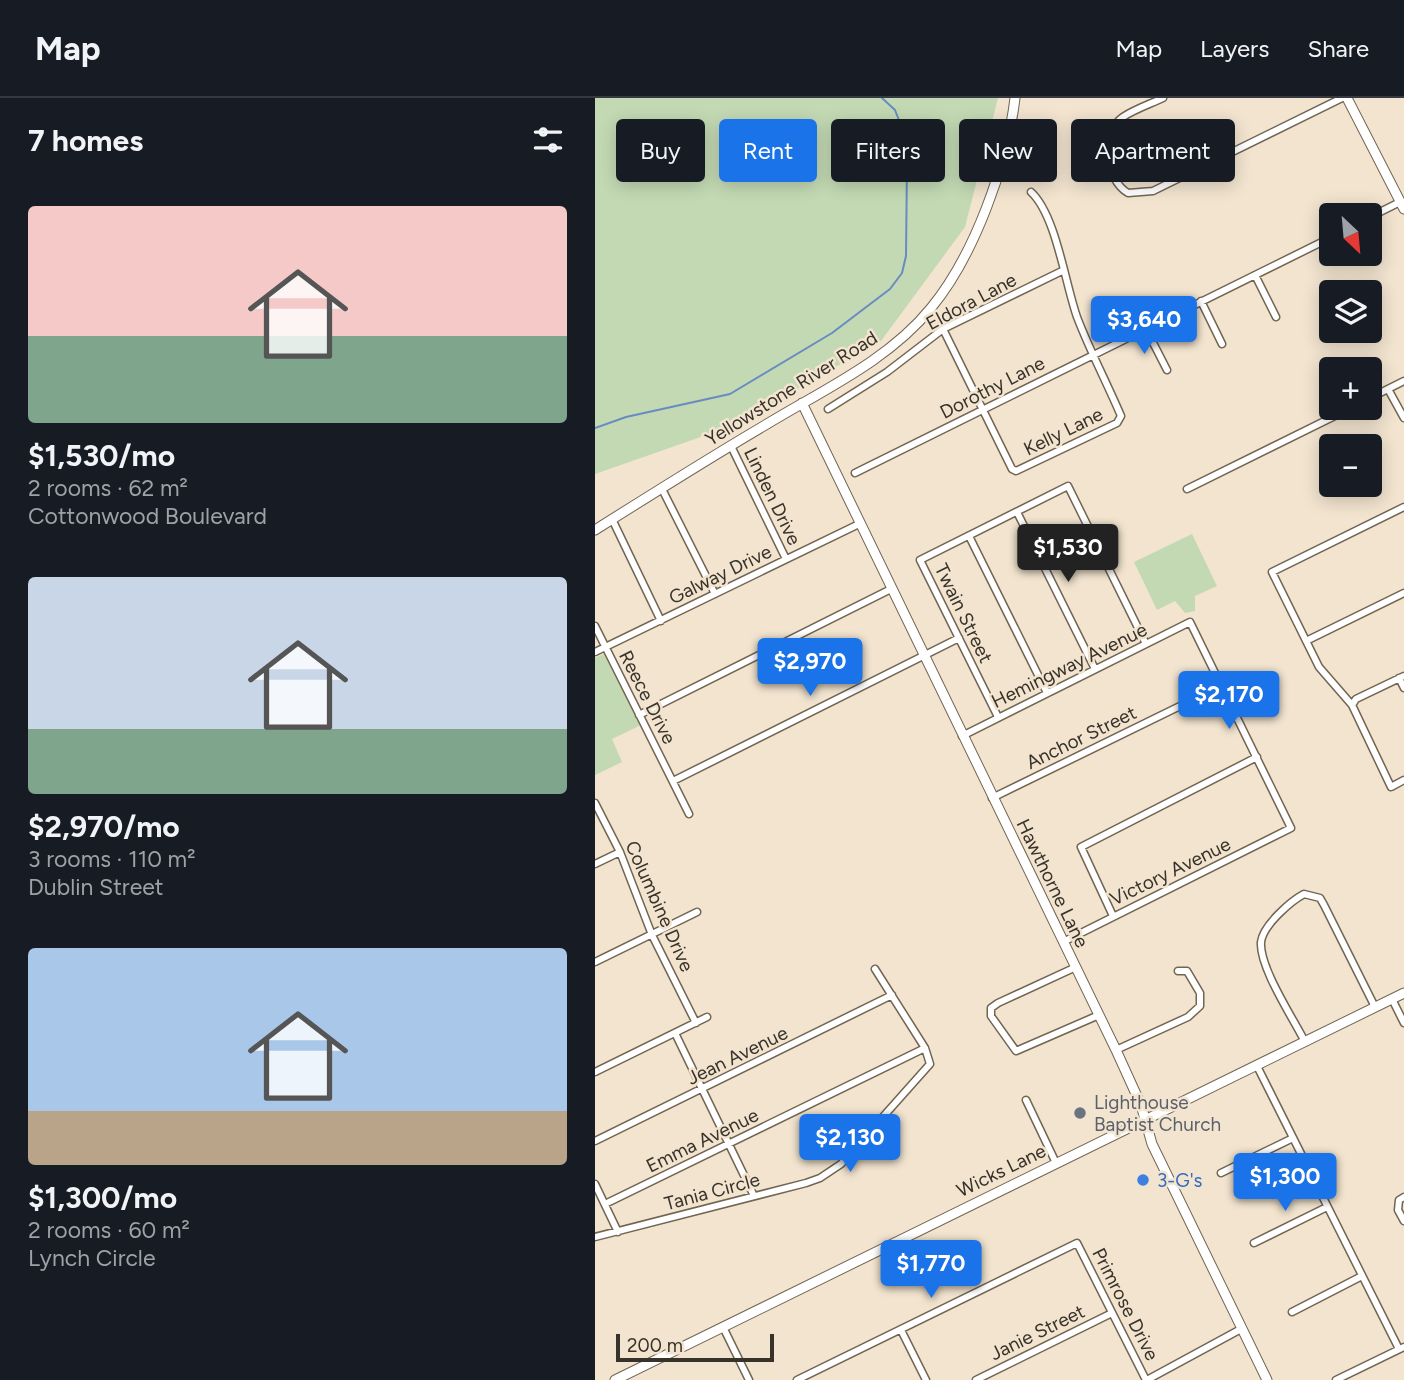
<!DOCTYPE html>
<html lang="en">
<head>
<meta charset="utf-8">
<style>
	:root { --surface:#171b24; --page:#242831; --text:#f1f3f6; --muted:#9ea1a6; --line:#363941; --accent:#1a73e8 }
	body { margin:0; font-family:Figtree,sans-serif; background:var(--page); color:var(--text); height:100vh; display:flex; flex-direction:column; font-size:26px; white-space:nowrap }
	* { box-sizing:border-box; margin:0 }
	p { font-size:23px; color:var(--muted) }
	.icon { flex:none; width:38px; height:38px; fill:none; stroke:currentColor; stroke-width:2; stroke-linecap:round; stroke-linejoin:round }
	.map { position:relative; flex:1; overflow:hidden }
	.side { display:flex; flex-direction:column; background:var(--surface); width:595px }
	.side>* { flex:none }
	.guide { position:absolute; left:21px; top:21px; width:665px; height:63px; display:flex; gap:14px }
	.needle { width:46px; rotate:154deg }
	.tools { position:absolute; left:724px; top:105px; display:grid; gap:14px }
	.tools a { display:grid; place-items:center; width:63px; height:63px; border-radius:7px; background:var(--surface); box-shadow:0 4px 18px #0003; font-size:35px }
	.scale { position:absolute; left:21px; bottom:18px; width:158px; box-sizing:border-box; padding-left:7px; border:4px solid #38332a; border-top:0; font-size:19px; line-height:24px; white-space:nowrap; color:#38332a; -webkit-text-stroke:5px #f2e4cf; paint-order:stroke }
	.price { position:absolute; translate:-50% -60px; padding:0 16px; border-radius:7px; background:var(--accent); color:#fff; font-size:23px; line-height:46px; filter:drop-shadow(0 2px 4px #0008) }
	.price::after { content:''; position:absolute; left:50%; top:42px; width:21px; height:16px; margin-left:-10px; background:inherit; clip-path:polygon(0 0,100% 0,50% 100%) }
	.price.current { background:#222; color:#fff }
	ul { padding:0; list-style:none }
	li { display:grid; align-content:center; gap:14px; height:371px; padding:0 28px }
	li span { display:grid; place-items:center; height:217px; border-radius:7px; color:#555 }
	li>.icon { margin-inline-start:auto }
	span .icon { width:126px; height:126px; fill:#fffc; stroke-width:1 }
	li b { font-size:30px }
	h2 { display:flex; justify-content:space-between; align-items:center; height:84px; padding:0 28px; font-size:30px }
	.pill { padding:0 24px; border-radius:7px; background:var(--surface); box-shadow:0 4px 18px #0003; font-size:24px; line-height:63px }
	.pill.current { background:var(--accent); color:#fff }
	header { display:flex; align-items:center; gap:42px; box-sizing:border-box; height:98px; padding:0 35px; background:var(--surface); border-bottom:2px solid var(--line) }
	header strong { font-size:33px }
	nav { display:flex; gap:38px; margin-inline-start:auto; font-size:24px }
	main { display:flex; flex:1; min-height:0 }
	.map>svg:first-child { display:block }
	.green { fill:#c3d9b3 }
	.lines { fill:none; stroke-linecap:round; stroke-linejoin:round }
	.stream { stroke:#688bc2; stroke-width:2 }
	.street-casing { stroke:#716552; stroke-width:9 }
	.secondary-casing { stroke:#716552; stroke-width:11 }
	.street { stroke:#fff; stroke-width:6 }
	.secondary { stroke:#fff; stroke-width:9 }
	.worship-dot { fill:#6b7280; stroke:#f2e4cf; stroke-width:2.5 }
	.shop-dot { fill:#3f7fe0; stroke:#f2e4cf; stroke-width:2.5 }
	.labels { text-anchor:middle; stroke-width:5; stroke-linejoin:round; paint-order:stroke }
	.street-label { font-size:19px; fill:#38332a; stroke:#f2e4cf }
	.worship-label { font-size:19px; fill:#5b616d; stroke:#f2e4cf; text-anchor:start }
	.shop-label { font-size:19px; fill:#366cbe; stroke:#f2e4cf; text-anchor:start }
</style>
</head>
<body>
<header>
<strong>Map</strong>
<nav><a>Map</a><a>Layers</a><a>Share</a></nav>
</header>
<main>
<section class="side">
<h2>7 homes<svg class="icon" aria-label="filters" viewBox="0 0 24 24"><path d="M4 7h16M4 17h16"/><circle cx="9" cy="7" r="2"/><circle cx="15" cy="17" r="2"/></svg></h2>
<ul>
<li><span style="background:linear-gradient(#f6c9c9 60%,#7fa58c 0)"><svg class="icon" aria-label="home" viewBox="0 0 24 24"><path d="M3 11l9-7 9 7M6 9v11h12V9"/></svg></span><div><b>$1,530/mo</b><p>2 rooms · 62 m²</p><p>Cottonwood Boulevard</p></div></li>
<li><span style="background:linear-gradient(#c9d6e8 70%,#7fa58c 0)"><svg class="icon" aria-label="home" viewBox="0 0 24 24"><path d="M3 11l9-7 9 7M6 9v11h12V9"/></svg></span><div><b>$2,970/mo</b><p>3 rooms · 110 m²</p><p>Dublin Street</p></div></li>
<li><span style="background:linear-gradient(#a9c7e8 75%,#b9a48a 0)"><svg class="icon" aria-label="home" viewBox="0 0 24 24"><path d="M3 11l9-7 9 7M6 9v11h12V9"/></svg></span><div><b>$1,300/mo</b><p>2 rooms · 60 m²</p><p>Lynch Circle</p></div></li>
</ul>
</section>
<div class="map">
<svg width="809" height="1282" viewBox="0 0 809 1282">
	<rect width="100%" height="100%" fill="#f2e4cf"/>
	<path class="green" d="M 0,0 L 403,0 L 370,129 L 286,243 L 137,328 L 0,376 Z
		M 597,436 L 622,488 L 600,498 L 600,513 L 590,515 L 580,503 L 562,512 L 539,464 Z
		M 11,555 L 46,627 L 17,641 L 27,664 L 0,677 L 0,560 Z"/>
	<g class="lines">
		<path class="stream" d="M 0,330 L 31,319 L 135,296 L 237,235 L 295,191 L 307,175 L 311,158 L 312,65 L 307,30 L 300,12 L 287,0"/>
		<defs>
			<path id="street" d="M 568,0 C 555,6 540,11 528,19 C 504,36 510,81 533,95 L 558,93 L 747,0
				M 775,119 L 805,104
				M 660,177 L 681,219
				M 606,203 L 627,246
				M 335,212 L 348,231 L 417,371 L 421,373 L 522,325 L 526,318 C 512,285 495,253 482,219 C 470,185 461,117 436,94
				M 551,231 L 572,272
				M 793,291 L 809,320
				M 775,300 L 809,283
				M 233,311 L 292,274 L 348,231 L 467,173
				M 136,348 L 191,461
				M 260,375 L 737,139
				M 67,391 L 120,496
				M 592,391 L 756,310
				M 809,409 L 677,474 L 724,569 L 757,607 L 796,689 L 809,682
				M 422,414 L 500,571
				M 17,421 L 66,523
				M 374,438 L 452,595
				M 0,528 L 94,716
				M 711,543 L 809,495
				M 0,554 L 264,426
				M 804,580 L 809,590
				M 757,607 L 761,601 L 809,578
				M 44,617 L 296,491
				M 403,619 L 325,462 L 473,388 L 551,546
				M 367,638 L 595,524 L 696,730 L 468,844
				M 78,683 L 364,540
				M 397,700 L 626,588
				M 0,705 L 25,754 L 57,837 L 101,925
				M 0,766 L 25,754
				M 518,818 L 486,749 L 662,659
				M 0,864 L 102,814
				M 481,869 L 403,905 L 396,910 L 396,918 L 421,953 L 504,917
				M 797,901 L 809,925
				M 80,935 L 159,1098
				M 710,944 C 698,920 664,869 666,844 C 668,827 696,803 709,796 L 725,800 L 729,807 L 780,909
				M 521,952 L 593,919 L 605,908 L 605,895 L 592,873 L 583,873
				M 662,968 L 804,1251
				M 0,974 L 112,919
				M 431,1002 L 461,1065
				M 0,1043 L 297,897
				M 626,1075 L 698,1040
				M 0,1086 L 23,1134
				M 809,1099 L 804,1102 L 803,1112 L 809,1123
				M 10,1106 L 330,950
				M 0,1139 L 211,1085 L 225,1080 L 246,1066 L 335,966 L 330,950 L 280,871
				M 659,1145 L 732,1109
				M 697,1214 L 767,1178
				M 128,1229 L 154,1282
				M 306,1232 L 331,1282
				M 202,1282 L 482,1145 L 551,1282
				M 381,1282 L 517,1215
				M 552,1282 L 646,1231
				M 741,1282 L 809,1249"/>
			<path id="secondary" d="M 752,0 L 809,111
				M 207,305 L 521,952 L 546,1007 L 557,1046 L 672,1282
				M 0,432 C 57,396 114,360 172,326 C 228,292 294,262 336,210 C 379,158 412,67 420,0
				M 20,1282 L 809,895"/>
		</defs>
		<use href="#street" class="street-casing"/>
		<use href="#secondary" class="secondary-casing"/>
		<use href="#street" class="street"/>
		<use href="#secondary" class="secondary"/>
	</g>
	<circle class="worship-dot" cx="485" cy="1015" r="7"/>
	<circle class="shop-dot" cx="548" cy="1082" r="7"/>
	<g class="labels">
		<g class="street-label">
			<text transform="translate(376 203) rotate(-28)" y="7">Eldora Lane</text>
			<text transform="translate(397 289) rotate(-27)" y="7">Dorothy Lane</text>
			<text transform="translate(196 290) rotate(-32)" y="7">Yellowstone River Road</text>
			<text transform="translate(468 333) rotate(-26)" y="7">Kelly Lane</text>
			<text transform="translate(178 398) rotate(64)" y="7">Linden Drive</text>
			<text transform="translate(125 476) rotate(-26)" y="7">Galway Drive</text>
			<text transform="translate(369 515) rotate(64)" y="7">Twain Street</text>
			<text transform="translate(474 567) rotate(-26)" y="7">Hemingway Avenue</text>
			<text transform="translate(53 599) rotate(63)" y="7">Reece Drive</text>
			<text transform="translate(486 639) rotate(-26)" y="7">Anchor Street</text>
			<text transform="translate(575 773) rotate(-26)" y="7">Victory Avenue</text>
			<text transform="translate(458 785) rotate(64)" y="7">Hawthorne Lane</text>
			<text transform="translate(65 808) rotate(66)" y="7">Columbine Drive</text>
			<text transform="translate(142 957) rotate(-26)" y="7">Jean Avenue</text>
			<text transform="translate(107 1042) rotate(-26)" y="7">Emma Avenue</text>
			<text transform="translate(406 1072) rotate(-26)" y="7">Wicks Lane</text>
			<text transform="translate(117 1093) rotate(-15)" y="7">Tania Circle</text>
			<text transform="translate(531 1206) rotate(63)" y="7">Primrose Drive</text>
			<text transform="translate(442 1234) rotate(-26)" y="7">Janie Street</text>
		</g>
		<g class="worship-label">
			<text x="499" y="1011">Lighthouse<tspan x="499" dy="22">Baptist Church</tspan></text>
		</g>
		<g class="shop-label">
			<text x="562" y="1089">3-G's</text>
		</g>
	</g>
</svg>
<div class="tools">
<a><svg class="needle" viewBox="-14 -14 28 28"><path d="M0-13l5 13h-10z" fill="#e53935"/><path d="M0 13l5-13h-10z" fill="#9ea1a6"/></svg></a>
<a><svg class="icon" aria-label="layers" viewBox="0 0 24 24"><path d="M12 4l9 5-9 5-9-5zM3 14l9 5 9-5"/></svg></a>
<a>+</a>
<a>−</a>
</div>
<div class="scale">200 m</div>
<b class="price" style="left:549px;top:258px">$3,640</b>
<b class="price current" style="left:473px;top:486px">$1,530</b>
<b class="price" style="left:215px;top:600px">$2,970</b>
<b class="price" style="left:634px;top:633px">$2,170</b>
<b class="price" style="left:255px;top:1076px">$2,130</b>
<b class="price" style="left:690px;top:1115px">$1,300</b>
<b class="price" style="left:336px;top:1202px">$1,770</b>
<div class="guide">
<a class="pill">Buy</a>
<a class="pill current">Rent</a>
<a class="pill">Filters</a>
<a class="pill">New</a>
<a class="pill">Apartment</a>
</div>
</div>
</main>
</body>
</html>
